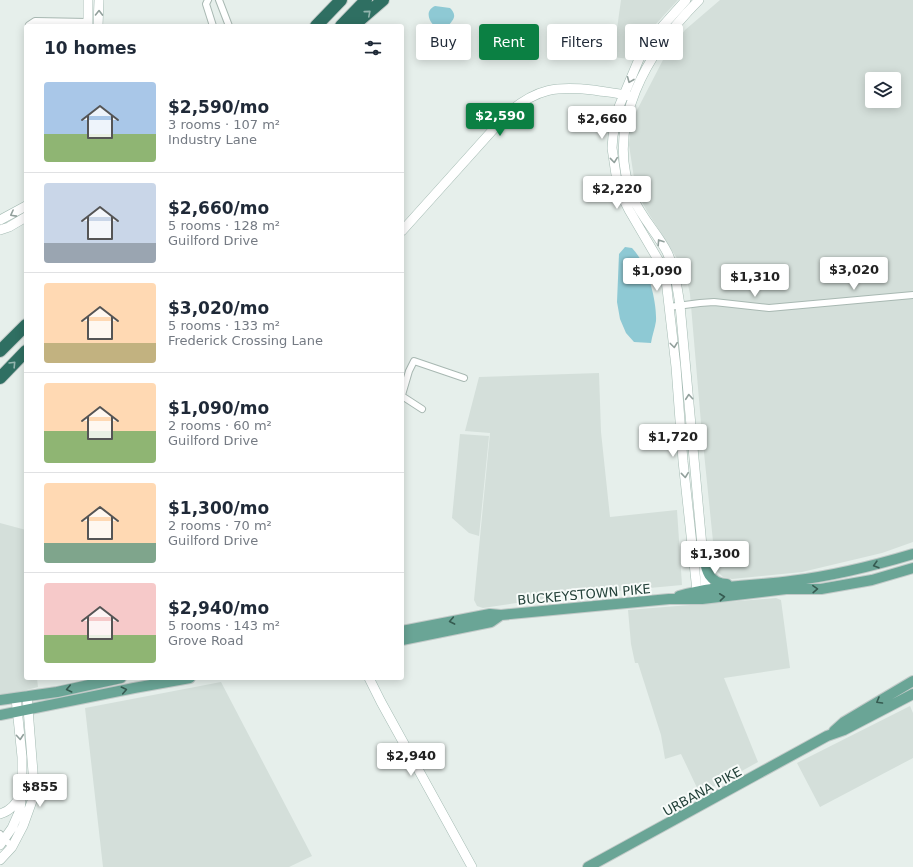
<!DOCTYPE html>
<html lang="en">
<head>
<meta charset="utf-8">
<style>
	:root { --surface:#fff; --page:#f6f6f7; --text:#1f2937; --muted:#747a83; --line:#e0e1e3; --accent:#0b8043 }
	body { margin:0; font-family:"DejaVu Sans",sans-serif; background:var(--page); color:var(--text); height:100vh; display:flex; flex-direction:column; font-size:15px; white-space:nowrap }
	* { box-sizing:border-box; margin:0 }
	p { font-size:13px; color:var(--muted) }
	.icon { flex:none; width:22px; height:22px; fill:none; stroke:currentColor; stroke-width:2; stroke-linecap:round; stroke-linejoin:round }
	.map { position:relative; flex:1; overflow:hidden }
	.panel { position:absolute; left:24px; top:24px; width:380px; height:656px; display:flex; flex-direction:column; background:var(--surface); border-radius:4px; box-shadow:0 2px 10px #0003 }
	.panel>* { flex:none }
	.guide { position:absolute; left:416px; top:24px; width:380px; height:36px; display:flex; gap:8px }
	.fabs { position:absolute; left:865px; top:72px; display:grid; gap:8px }
	.fabs a { display:grid; place-items:center; width:36px; height:36px; border-radius:4px; background:var(--surface); box-shadow:0 2px 10px #0003; font-size:20px }
	.price { position:absolute; translate:-50% -34px; padding:0 9px; border-radius:4px; background:#fff; color:#222; font-size:13px; line-height:26px; filter:drop-shadow(0 1px 2px #0008) }
	.price::after { content:''; position:absolute; left:50%; top:24px; width:12px; height:9px; margin-left:-6px; background:inherit; clip-path:polygon(0 0,100% 0,50% 100%) }
	.price.on { background:var(--accent); color:#fff }
	ul { padding:0; list-style:none }
	li { display:flex; align-items:center; gap:12px; height:100px; padding:0 20px }
	li+li { border-top:1px solid var(--line) }
	li span { display:grid; place-items:center; flex:none; width:112px; height:80px; border-radius:4px; color:#555 }
	li>.icon { margin-inline-start:auto }
	span .icon { width:48px; height:48px; fill:#fffc; stroke-width:1 }
	li b { font-size:17px }
	h2 { display:flex; justify-content:space-between; align-items:center; height:48px; padding:0 20px; font-size:17px }
	.pill { padding:0 14px; border-radius:4px; background:var(--surface); box-shadow:0 2px 10px #0003; font-size:14px; line-height:36px }
	.pill.on { background:var(--accent); color:#fff }
	.map>svg:first-child { display:block }
	.built { fill:#d4dfda; fill-rule:evenodd }
	.water { fill:#8ec9d4 }
	.lines { fill:none; stroke-linecap:round; stroke-linejoin:round }
	.street-casing { stroke:#a8b8b2; stroke-width:8 }
	.secondary-casing { stroke:#a4bbb3; stroke-width:10 }
	.primary-casing { stroke:#c2cac8; stroke-width:12 }
	.highway-casing { stroke:#c2cac8; stroke-width:14 }
	.street { stroke:#fff; stroke-width:6 }
	.secondary { stroke:#fff; stroke-width:9 }
	.primary { stroke:#6aa596; stroke-width:10 }
	.highway { stroke:#2f6f62; stroke-width:12 }
	.oneway { stroke:#92a09c }
	.oneway2 { stroke:#93b5ae }
	.oneway3 { stroke:#365b51 }
	.labels { text-anchor:middle; stroke-width:4; stroke-linejoin:round; paint-order:stroke }
	.street-label { font-size:13px; fill:#24423a; stroke:#f7fbf9 }
</style>
</head>
<body>
<div class="map">
<svg width="913" height="867" viewBox="0 0 913 867">
	<rect width="100%" height="100%" fill="#e6efeb"/>
	<path class="built" d="M 621,0 L 678,0 L 644,37 L 629,59 L 613,57 Z
		M 720,0 L 913,0 L 913,542 L 882,553 L 802,572 L 732,579 L 723,577 L 717,571 L 715,561 L 701,423 L 690,294 L 687,280 L 683,268 L 647,211 L 636,191 L 629,145 L 630,129 L 635,114 L 664,58 L 685,30 ZM 872,79 L 894,79 L 894,101 L 872,101 Z
		M 599,373 L 601,432 L 610,517 L 677,510 L 682,585 L 563,596 L 483,608 L 477,606 L 474,600 L 490,433 L 465,431 L 479,377 Z
		M 460,434 L 489,436 L 479,536 L 469,533 L 452,518 Z
		M 0,523 L 26,530 L 26,678 L 37,678 L 38,687 L 0,697 Z
		M 776,598 L 781,600 L 790,668 L 724,678 L 758,762 L 700,794 L 681,754 L 665,759 L 661,735 L 638,663 L 635,663 L 631,644 L 628,610 Z
		M 221,682 L 312,856 L 289,867 L 103,867 L 85,708 Z
		M 910,706 L 913,713 L 913,758 L 820,807 L 797,763 Z"/>
	<path class="water" d="M 435,6 L 450,8 C 454,12 456,16 452,21 C 450,24 446,29 443,29 C 433,30 421,12 435,6 Z
		M 625,247 L 632,248 C 647,263 657,300 656,321 C 655,328 652,336 651,343 L 634,342 L 626,333 L 620,319 L 617,302 L 619,254 Z"/>
	<g class="lines">
		<defs>
			<path id="street" d="M 208,0 L 206,4 L 213,26
				M 219,0 L 229,26
				M 29,25 L 35,21 L 88,22
				M 669,307 L 700,303 L 714,302 L 769,308 L 913,295
				M 402,395 L 409,371 L 414,361 L 464,378
				M 402,396 L 422,409
				M 0,834 L 12,847"/>
			<path id="secondary" d="M 686,0 L 660,29 L 639,59 L 618,109 L 613,136 L 612,148 L 618,188 L 629,210 L 660,263 L 666,280 L 676,367 L 683,461 L 697,591 L 700,596
				M 699,0 C 648,51 603,125 633,198 C 642,218 657,233 667,252 C 675,269 677,287 680,305 L 706,590 L 704,596
				M 88,26 L 88,0
				M 98,26 L 99,0
				M 0,220 L 26,206
				M 0,230 L 9,227 L 26,217
				M 402,231 L 508,113 C 537,88 557,86 593,90 C 606,92 618,93 630,96
				M 369,678 L 381,702 L 472,867
				M 0,814 C 10,811 17,803 21,794
				M 0,845 L 12,828 L 20,810 L 22,791 L 22,757 L 16,698
				M 0,860 L 12,847 L 23,826 L 32,801 L 34,785 L 27,696"/>
			<path id="primary" d="M 702,548 C 706,565 705,583 727,584
				M 679,596 C 714,585 754,586 791,581 C 832,576 873,566 913,554
				M 402,631 L 490,614 L 501,615 L 637,602 L 669,599 L 702,599 L 786,589 L 821,589 L 872,580 L 913,568
				M 402,640 L 491,622 L 501,615
				M 0,700 L 57,692 L 121,678
				M 0,715 L 134,688 L 190,678
				M 834,731 L 844,722 L 913,681
				M 588,867 L 827,736 L 844,730 L 913,694"/>
			<path id="highway" d="M 316,26 L 341,0
				M 341,26 L 366,0
				M 353,26 L 383,0
				M 0,351 L 26,325
				M 0,378 L 26,351"/>
		</defs>
		<use href="#street" class="street-casing"/>
		<use href="#secondary" class="secondary-casing"/>
		<use href="#primary" class="primary-casing"/>
		<use href="#highway" class="highway-casing"/>
		<use href="#street" class="street"/>
		<use href="#secondary" class="secondary"/>
		<use href="#primary" class="primary"/>
		<use href="#highway" class="highway"/>
	</g>
	<defs><path id="oneway-chevron" d="M-2-3.5L2.5 0L-2 3.5" fill="none" stroke-width="1.6" stroke-linecap="round" stroke-linejoin="round"/></defs>
	<g class="oneway">
		<use href="#oneway-chevron" transform="translate(99 13) rotate(-89)"/>
		<use href="#oneway-chevron" transform="translate(630 80) rotate(112)"/>
		<use href="#oneway-chevron" transform="translate(614 160) rotate(84)"/>
		<use href="#oneway-chevron" transform="translate(13 214) rotate(152)"/>
		<use href="#oneway-chevron" transform="translate(660 242) rotate(-123)"/>
		<use href="#oneway-chevron" transform="translate(674 345) rotate(83)"/>
		<use href="#oneway-chevron" transform="translate(689 397) rotate(-95)"/>
		<use href="#oneway-chevron" transform="translate(685 475) rotate(84)"/>
		<use href="#oneway-chevron" transform="translate(20 737) rotate(85)"/>
	</g>
	<g class="oneway2">
		<use href="#oneway-chevron" transform="translate(368 13) rotate(-41)"/>
		<use href="#oneway-chevron" transform="translate(13 364) rotate(-46)"/>
	</g>
	<g class="oneway3">
		<use href="#oneway-chevron" transform="translate(876 565) rotate(164)"/>
		<use href="#oneway-chevron" transform="translate(815 589) rotate(-2)"/>
		<use href="#oneway-chevron" transform="translate(722 597) rotate(-6)"/>
		<use href="#oneway-chevron" transform="translate(452 621) rotate(169)"/>
		<use href="#oneway-chevron" transform="translate(69 689) rotate(167)"/>
		<use href="#oneway-chevron" transform="translate(124 690) rotate(-12)"/>
		<use href="#oneway-chevron" transform="translate(879 701) rotate(150)"/>
	</g>
	<g class="labels">
		<g class="street-label">
			<text transform="translate(584 594) rotate(-5)" y="5">BUCKEYSTOWN PIKE</text>
			<text transform="translate(702 791) rotate(-29)" y="5">URBANA PIKE</text>
		</g>
	</g>
</svg>
<div class="fabs">
<a><svg class="icon" aria-label="layers" viewBox="0 0 24 24"><path d="M12 4l9 5-9 5-9-5zM3 14l9 5 9-5"/></svg></a>
</div>
<b class="price on" style="left:500px;top:137px">$2,590</b>
<b class="price" style="left:602px;top:140px">$2,660</b>
<b class="price" style="left:617px;top:210px">$2,220</b>
<b class="price" style="left:854px;top:291px">$3,020</b>
<b class="price" style="left:657px;top:292px">$1,090</b>
<b class="price" style="left:755px;top:298px">$1,310</b>
<b class="price" style="left:673px;top:458px">$1,720</b>
<b class="price" style="left:715px;top:575px">$1,300</b>
<b class="price" style="left:411px;top:777px">$2,940</b>
<b class="price" style="left:40px;top:808px">$855</b>
<div class="guide">
<a class="pill">Buy</a>
<a class="pill on">Rent</a>
<a class="pill">Filters</a>
<a class="pill">New</a>
</div>
<section class="panel">
<h2>10 homes<svg class="icon" aria-label="filters" viewBox="0 0 24 24"><path d="M4 7h16M4 17h16"/><circle cx="9" cy="7" r="2"/><circle cx="15" cy="17" r="2"/></svg></h2>
<ul>
<li><span style="background:linear-gradient(#a9c7e8 65%,#8fb573 0)"><svg class="icon" aria-label="home" viewBox="0 0 24 24"><path d="M3 11l9-7 9 7M6 9v11h12V9"/></svg></span><div><b>$2,590/mo</b><p>3 rooms · 107 m²</p><p>Industry Lane</p></div></li>
<li><span style="background:linear-gradient(#c9d6e8 75%,#9aa5b1 0)"><svg class="icon" aria-label="home" viewBox="0 0 24 24"><path d="M3 11l9-7 9 7M6 9v11h12V9"/></svg></span><div><b>$2,660/mo</b><p>5 rooms · 128 m²</p><p>Guilford Drive</p></div></li>
<li><span style="background:linear-gradient(#ffd9b3 75%,#c2b280 0)"><svg class="icon" aria-label="home" viewBox="0 0 24 24"><path d="M3 11l9-7 9 7M6 9v11h12V9"/></svg></span><div><b>$3,020/mo</b><p>5 rooms · 133 m²</p><p>Frederick Crossing Lane</p></div></li>
<li><span style="background:linear-gradient(#ffd9b3 60%,#8fb573 0)"><svg class="icon" aria-label="home" viewBox="0 0 24 24"><path d="M3 11l9-7 9 7M6 9v11h12V9"/></svg></span><div><b>$1,090/mo</b><p>2 rooms · 60 m²</p><p>Guilford Drive</p></div></li>
<li><span style="background:linear-gradient(#ffd9b3 75%,#7fa58c 0)"><svg class="icon" aria-label="home" viewBox="0 0 24 24"><path d="M3 11l9-7 9 7M6 9v11h12V9"/></svg></span><div><b>$1,300/mo</b><p>2 rooms · 70 m²</p><p>Guilford Drive</p></div></li>
<li><span style="background:linear-gradient(#f6c9c9 65%,#8fb573 0)"><svg class="icon" aria-label="home" viewBox="0 0 24 24"><path d="M3 11l9-7 9 7M6 9v11h12V9"/></svg></span><div><b>$2,940/mo</b><p>5 rooms · 143 m²</p><p>Grove Road</p></div></li>
</ul>
</section>
</div>
</body>
</html>
